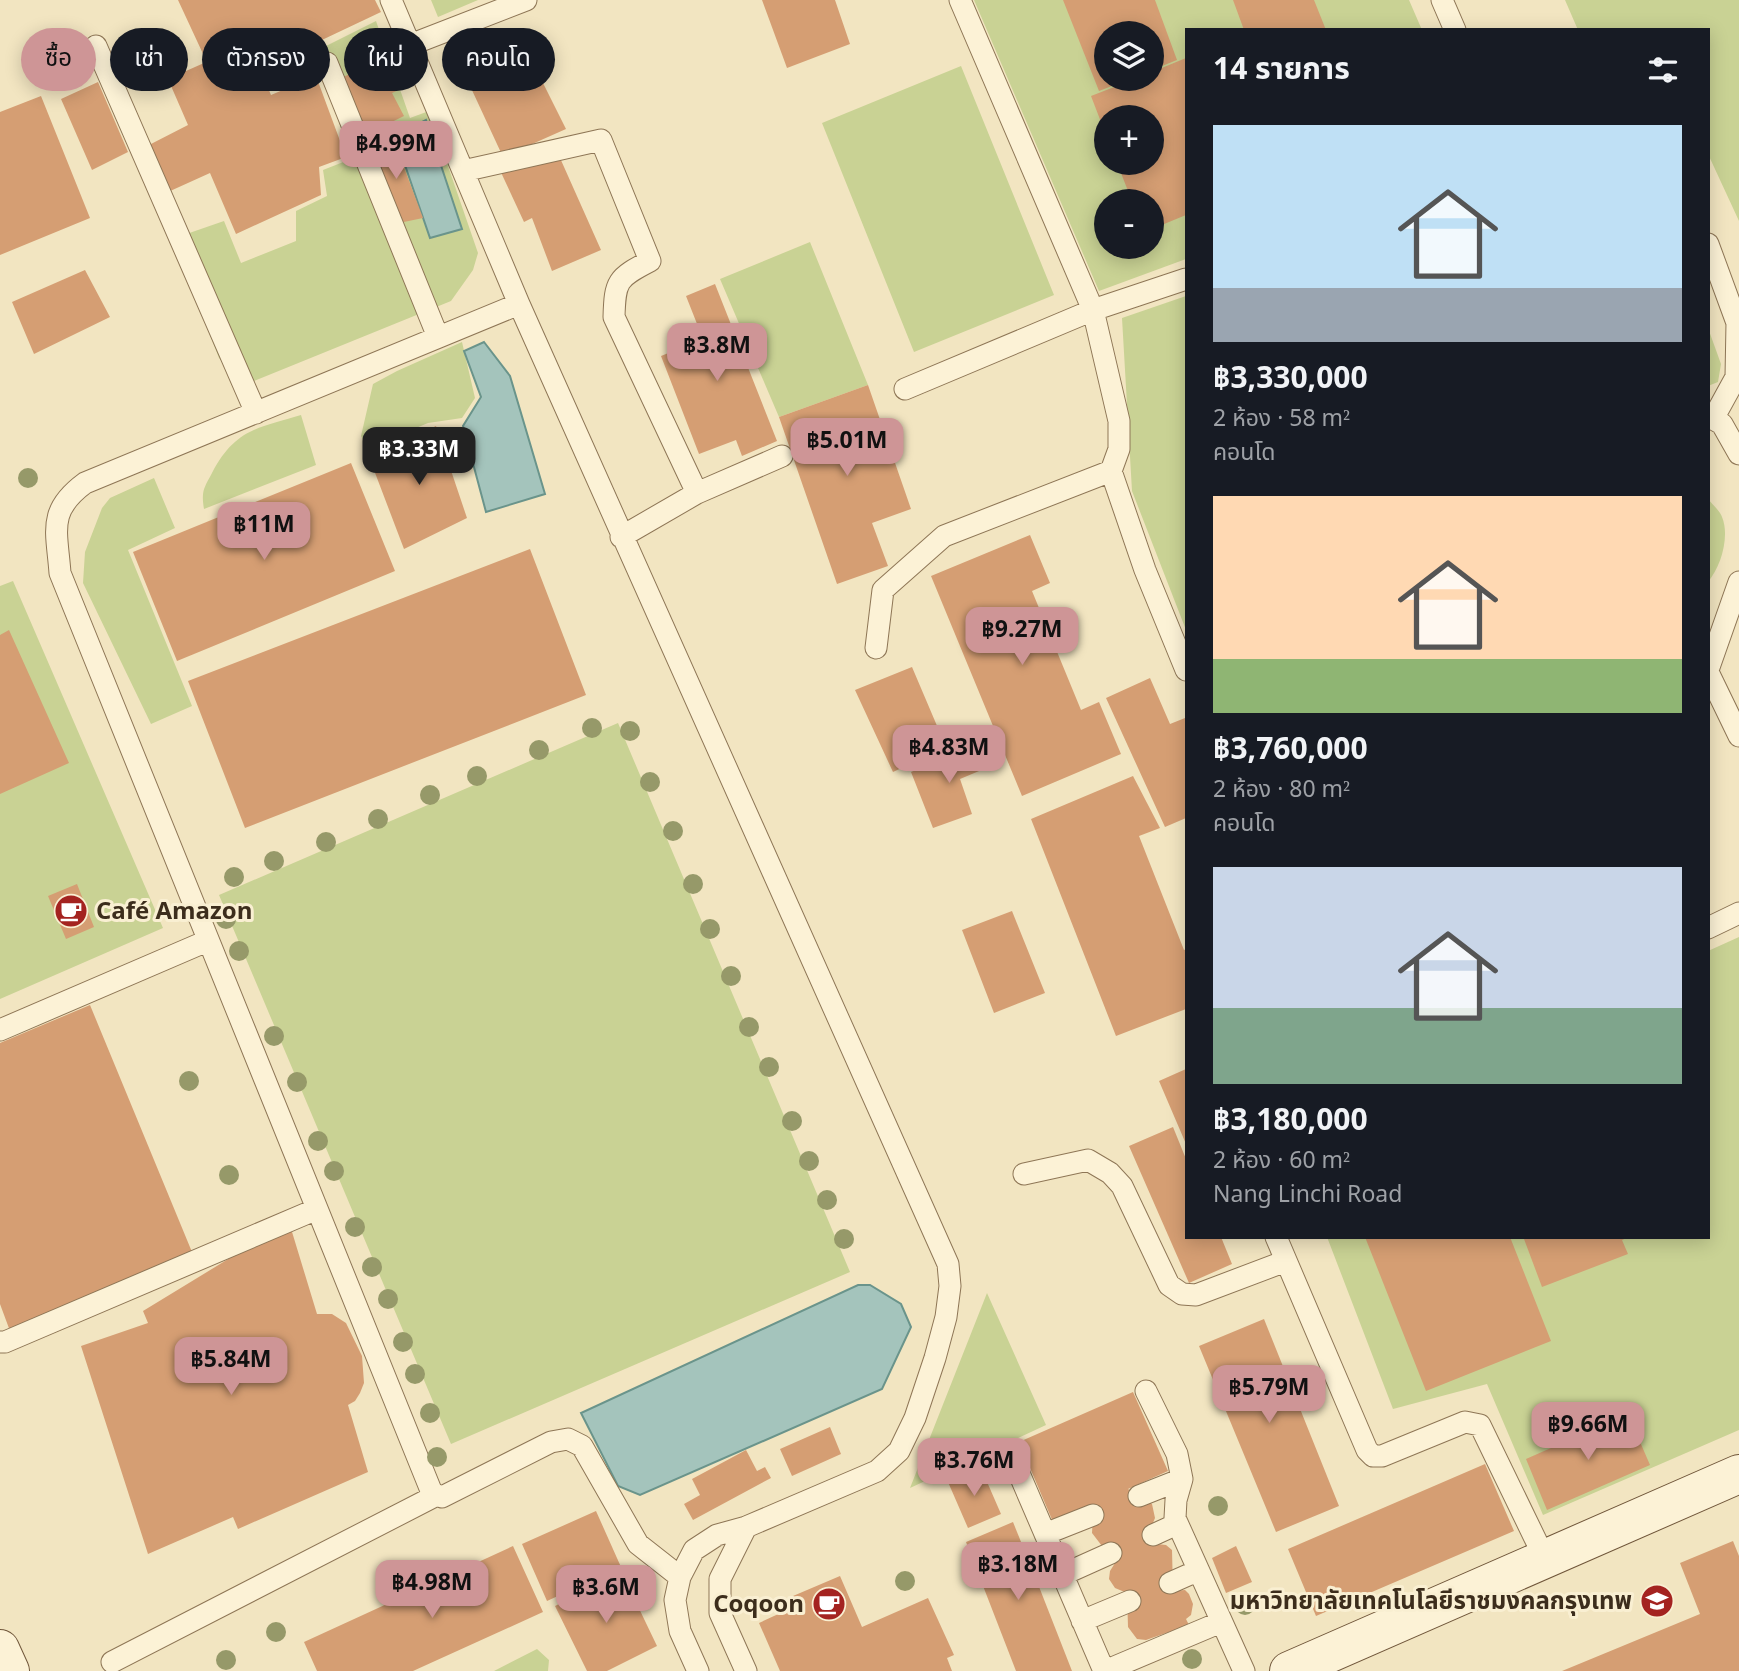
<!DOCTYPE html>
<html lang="th">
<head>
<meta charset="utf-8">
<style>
	:root { --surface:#171b24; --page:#242831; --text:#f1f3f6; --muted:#9ea1a6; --accent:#ce9596 }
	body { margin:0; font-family:Georgia,"Noto Sans Thai",serif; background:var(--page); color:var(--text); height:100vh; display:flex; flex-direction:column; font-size:26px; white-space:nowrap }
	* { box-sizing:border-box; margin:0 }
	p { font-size:23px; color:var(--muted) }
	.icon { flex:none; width:38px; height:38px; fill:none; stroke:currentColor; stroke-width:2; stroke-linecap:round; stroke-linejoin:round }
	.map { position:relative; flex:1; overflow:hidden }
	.sheet { position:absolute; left:1185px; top:28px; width:525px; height:1211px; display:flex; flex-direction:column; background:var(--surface); border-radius:0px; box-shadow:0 4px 18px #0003 }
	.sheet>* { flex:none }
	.top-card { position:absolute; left:21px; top:28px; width:665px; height:63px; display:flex; gap:14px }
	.fabs { position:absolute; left:1094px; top:21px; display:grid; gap:14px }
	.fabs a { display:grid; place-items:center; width:70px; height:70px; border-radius:50%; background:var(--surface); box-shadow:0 4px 18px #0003; font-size:35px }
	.price { position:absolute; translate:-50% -60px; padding:0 16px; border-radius:14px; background:var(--accent); color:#111; font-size:23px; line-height:46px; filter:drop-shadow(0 2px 4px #0008) }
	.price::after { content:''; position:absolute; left:50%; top:42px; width:21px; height:16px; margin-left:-10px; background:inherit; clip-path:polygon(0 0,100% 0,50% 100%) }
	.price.on { background:#222; color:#fff }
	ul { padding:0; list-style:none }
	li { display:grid; align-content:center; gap:14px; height:371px; padding:0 28px }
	li span { display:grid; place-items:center; height:217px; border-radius:0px; color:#555 }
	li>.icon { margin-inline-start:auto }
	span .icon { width:126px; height:126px; fill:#fffc; stroke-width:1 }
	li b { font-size:30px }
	h2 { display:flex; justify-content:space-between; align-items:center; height:84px; padding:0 28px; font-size:30px }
	.chip { padding:0 24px; border-radius:32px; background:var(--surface); box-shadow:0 4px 18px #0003; font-size:24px; line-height:63px }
	.chip.on { background:var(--accent); color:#111 }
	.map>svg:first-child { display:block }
	.green { fill:#c9d294; fill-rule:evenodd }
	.water { fill:#a4c4bc; stroke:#6a948b; stroke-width:2 }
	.building { fill:#d59e73 }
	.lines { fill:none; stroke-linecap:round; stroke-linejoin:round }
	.service-casing { stroke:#8e7656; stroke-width:23 }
	.secondary-casing { stroke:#70563a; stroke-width:40 }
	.service { stroke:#fcf2d6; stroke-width:21 }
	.secondary { stroke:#fcf2d6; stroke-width:38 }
	.tree { fill:#969969 }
	.labels { text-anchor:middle; stroke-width:6; stroke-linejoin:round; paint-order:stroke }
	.poi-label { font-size:24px; font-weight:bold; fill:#3c2d1c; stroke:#f9efd2; text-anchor:end }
</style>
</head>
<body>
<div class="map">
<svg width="1739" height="1671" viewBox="0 0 1739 1671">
	<rect width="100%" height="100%" fill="#f2e5c1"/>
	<path class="green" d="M 431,0 L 478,0 L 438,17 Z
		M 974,0 L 1409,0 L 1422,30 L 1186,30 L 1186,259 L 1099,291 ZM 1106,33 L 1152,33 L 1152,79 L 1106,79 ZM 1106,117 L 1152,117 L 1152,163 L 1106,163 ZM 1106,201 L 1152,201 L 1152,247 L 1106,247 Z
		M 1565,0 L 1739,0 L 1739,221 L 1708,154 L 1708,30 L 1578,30 Z
		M 376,21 L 410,118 L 429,111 L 478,253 L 473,270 L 451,301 L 254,381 L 235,376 L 219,358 L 172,239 L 224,221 L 241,263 L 296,241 L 296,211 L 327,196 L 323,170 L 351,159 L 316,51 Z
		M 961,66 L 1054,295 L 914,352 L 822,123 Z
		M 810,242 L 868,385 L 779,417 L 720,279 Z
		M 1186,296 L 1186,630 L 1132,491 L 1122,318 Z
		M 1708,328 L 1721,364 L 1718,382 L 1708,386 Z
		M 462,342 L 475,398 L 462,418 L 428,423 L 368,448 L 361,436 L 373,384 L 397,371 Z
		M 301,415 L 316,465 L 204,509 C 201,491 204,488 212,473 C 235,429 258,428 301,415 Z
		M 154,478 L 175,528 L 128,550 L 192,706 L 151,724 L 83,583 L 85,552 L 102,508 L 110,498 Z
		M 1708,499 C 1712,504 1720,511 1722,517 C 1730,536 1721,567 1708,582 Z
		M 13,581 L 163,928 L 0,999 L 0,586 Z
		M 618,723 L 850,1272 L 451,1444 L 219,895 Z
		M 1739,937 L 1739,1430 L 1543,1515 L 1487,1384 L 1393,1409 L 1327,1237 L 1708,1237 L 1708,951 Z
		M 987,1293 L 1046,1425 L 910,1488 Z
		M 537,1649 L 549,1660 L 548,1671 L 494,1671 Z"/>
	<path class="water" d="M 426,120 L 462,229 L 430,238 L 395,136 Z
		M 484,342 L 510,376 L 545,494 L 486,512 L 463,426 L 481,397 L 464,351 Z
		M 858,1285 L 870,1285 L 901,1304 L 911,1327 L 882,1389 L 640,1495 L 618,1486 L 581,1413 Z"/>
	<path class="building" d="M 178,0 L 375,0 L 381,12 L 267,66 L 252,33 L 204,56 Z
		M 762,0 L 835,0 L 850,44 L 787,68 Z
		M 1063,0 L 1155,0 L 1177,60 L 1152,70 L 1152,33 L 1106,33 L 1106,79 L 1130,79 L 1099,91 Z
		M 1233,0 L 1314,0 L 1326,30 L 1244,30 Z
		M 518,33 L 566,129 L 503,157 L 458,60 Z
		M 249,43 L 271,95 L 316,76 L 346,157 L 319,167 L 321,195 L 236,234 L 210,173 L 168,192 L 149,145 L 188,125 L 168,79 Z
		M 386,57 L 401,89 L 392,93 L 404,116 L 363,136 L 337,80 Z
		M 1186,58 L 1186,215 L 1152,229 L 1152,201 L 1132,201 L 1117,163 L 1152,163 L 1152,117 L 1106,117 L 1106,135 L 1091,96 L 1135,79 L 1152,79 L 1152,72 Z
		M 98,82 L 128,152 L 92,170 L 61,99 Z
		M 41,96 L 90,218 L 0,255 L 0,112 Z
		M 393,138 L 423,218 L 399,223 L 368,148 Z
		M 552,140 L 601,250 L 552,271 L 532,218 L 524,222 L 498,166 Z
		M 85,270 L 110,317 L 34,354 L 12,302 Z
		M 715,284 L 777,441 L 742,456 L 736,440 L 699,454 L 661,356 L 703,339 L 686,296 Z
		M 868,385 L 911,509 L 872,523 L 888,566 L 837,584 L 779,417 Z
		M 436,426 L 467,518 L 404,549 L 369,457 Z
		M 351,463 L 395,571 L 177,661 L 133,552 Z
		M 1030,535 L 1050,583 L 1032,591 L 1081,710 L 1099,702 L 1121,754 L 1022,796 L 931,576 Z
		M 530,549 L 586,695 L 245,828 L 188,681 Z
		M 9,630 L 69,763 L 0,794 L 0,635 Z
		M 912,667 L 946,747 L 893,772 L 855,690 Z
		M 1150,678 L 1170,724 L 1185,718 L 1186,721 L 1186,818 L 1165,827 L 1106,698 Z
		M 981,743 L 991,766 L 960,779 L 972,814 L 933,828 L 911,772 Z
		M 1133,776 L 1160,828 L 1139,836 L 1184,950 L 1186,949 L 1186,1009 L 1116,1036 L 1031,819 Z
		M 77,884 L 94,927 L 66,939 L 48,896 Z
		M 1012,911 L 1045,993 L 994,1013 L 962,930 Z
		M 90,1005 L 192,1252 L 10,1331 L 0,1304 L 0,1043 Z
		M 1186,1069 L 1186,1144 L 1159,1081 Z
		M 1173,1127 L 1186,1159 L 1186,1237 L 1221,1237 L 1232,1264 L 1189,1283 L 1129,1146 Z
		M 289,1222 L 317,1314 L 332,1314 L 346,1323 L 362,1356 L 364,1383 L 360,1393 L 355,1401 L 348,1405 L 368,1472 L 238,1529 L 233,1517 L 148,1554 L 81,1346 L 148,1323 L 143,1311 Z
		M 1365,1237 L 1510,1237 L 1551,1341 L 1426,1391 Z
		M 1528,1237 L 1629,1237 L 1622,1240 L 1628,1254 L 1542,1287 L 1524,1239 Z
		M 1264,1319 L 1339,1506 L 1276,1532 L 1199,1346 Z
		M 1133,1392 L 1168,1471 L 1128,1489 L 1152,1504 L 1155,1518 L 1150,1530 L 1157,1544 L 1166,1545 L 1172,1550 L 1173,1591 L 1185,1590 L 1189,1594 L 1193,1604 L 1191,1615 L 1186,1619 L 1189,1625 L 1146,1640 L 1137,1639 L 1128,1627 L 1127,1593 L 1115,1588 L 1109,1579 L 1110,1571 L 1115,1563 L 1092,1533 L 1093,1515 L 1053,1522 L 1019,1442 Z
		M 1628,1414 L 1650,1465 L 1547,1510 L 1526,1459 Z
		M 830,1427 L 841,1454 L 792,1476 L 780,1449 Z
		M 746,1450 L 757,1471 L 765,1467 L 771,1478 L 693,1520 L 684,1504 L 700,1495 L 692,1479 Z
		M 1485,1464 L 1514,1531 L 1316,1616 L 1288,1549 Z
		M 981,1468 L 1001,1514 L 968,1528 L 948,1482 Z
		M 596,1511 L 621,1567 L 547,1601 L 522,1544 Z
		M 1013,1522 L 1036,1579 L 1072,1671 L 1016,1671 L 966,1542 Z
		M 1733,1541 L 1739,1556 L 1739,1671 L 1562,1671 L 1700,1614 L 1680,1563 Z
		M 513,1546 L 543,1612 L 413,1671 L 317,1671 L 304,1642 Z
		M 1236,1546 L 1252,1582 L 1226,1593 L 1212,1558 Z
		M 622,1573 L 657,1646 L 607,1671 L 587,1671 L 555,1606 Z
		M 840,1576 L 862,1627 L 928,1598 L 954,1655 L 947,1658 L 952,1671 L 780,1671 L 759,1623 L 798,1605 L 793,1596 Z"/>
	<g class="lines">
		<defs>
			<path id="service" d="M 391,0 L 519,304 L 948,1264 L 950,1286 L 946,1317 L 935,1358 L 915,1418 L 899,1451 L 877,1471 L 746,1527 L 717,1535 L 694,1550 L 680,1577 L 675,1600 L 680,1631 L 698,1671
				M 960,0 L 1093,310 L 1119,421 L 1119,449 L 1111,471 L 1145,570 L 1186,670
				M 1442,0 L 1455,30
				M 410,45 L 526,0
				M 96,46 L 256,413
				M 327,63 L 438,337
				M 463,171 L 601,140 L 650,261 C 617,278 615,281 614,317 L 697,493
				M 1708,244 L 1737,323 L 1736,377 L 1713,419 L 1722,424 L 1739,454
				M 519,304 L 85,483 C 47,511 57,531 60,573 L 432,1493 L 442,1497 L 551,1442 L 568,1439 L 582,1446 L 638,1544 L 680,1577
				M 905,389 L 1093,310 L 1186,279
				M 621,537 L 697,493 L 782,456
				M 876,648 L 883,590 L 944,536 L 1111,471
				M 1708,670 L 1739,582
				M 1708,672 L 1739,736
				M 1708,928 L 1739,913
				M 0,1030 L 207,941
				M 1024,1174 L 1088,1160 L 1110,1173 L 1122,1186 L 1169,1285 L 1182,1294 L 1196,1295 L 1286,1261
				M 1276,1237 L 1367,1450 L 1373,1456 L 1382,1456 L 1465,1422 L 1480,1425 L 1545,1559
				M 0,1342 L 5,1342 L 317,1209
				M 1146,1391 L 1177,1454 L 1182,1479 L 1176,1500 L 1175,1518 L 1244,1671
				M 1012,1457 L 1104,1671
				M 1139,1496 L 1182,1479
				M 746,1527 L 720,1579 L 720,1613 L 746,1671
				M 1045,1534 L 1093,1515
				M 1153,1535 L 1177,1524
				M 1062,1575 L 1111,1553
				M 1170,1583 L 1197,1571
				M 1082,1621 L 1130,1601
				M 112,1662 L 435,1496
				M 1105,1671 L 1221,1622"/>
			<path id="secondary" d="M 0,1649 L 10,1671
				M 1289,1671 L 1739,1474"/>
		</defs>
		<use href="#service" class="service-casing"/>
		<use href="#secondary" class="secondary-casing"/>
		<use href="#service" class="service"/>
		<use href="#secondary" class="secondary"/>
	</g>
	<g class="tree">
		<circle cx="28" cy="478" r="10"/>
		<circle cx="592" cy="728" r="10"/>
		<circle cx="630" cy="731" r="10"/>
		<circle cx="539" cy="750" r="10"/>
		<circle cx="477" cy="776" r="10"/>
		<circle cx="650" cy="782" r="10"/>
		<circle cx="430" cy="795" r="10"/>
		<circle cx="378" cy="819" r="10"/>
		<circle cx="673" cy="831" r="10"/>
		<circle cx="326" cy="842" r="10"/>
		<circle cx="274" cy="861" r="10"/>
		<circle cx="234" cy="877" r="10"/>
		<circle cx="693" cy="884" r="10"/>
		<circle cx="226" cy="919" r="10"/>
		<circle cx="710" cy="929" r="10"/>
		<circle cx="239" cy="951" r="10"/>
		<circle cx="731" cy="976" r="10"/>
		<circle cx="749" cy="1027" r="10"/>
		<circle cx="274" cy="1036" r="10"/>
		<circle cx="769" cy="1067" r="10"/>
		<circle cx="189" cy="1081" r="10"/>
		<circle cx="297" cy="1082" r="10"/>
		<circle cx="792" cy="1121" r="10"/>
		<circle cx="318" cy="1141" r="10"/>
		<circle cx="809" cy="1161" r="10"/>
		<circle cx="334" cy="1171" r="10"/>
		<circle cx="229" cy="1175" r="10"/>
		<circle cx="827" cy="1200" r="10"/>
		<circle cx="355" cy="1227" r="10"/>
		<circle cx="844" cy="1239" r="10"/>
		<circle cx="372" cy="1267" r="10"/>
		<circle cx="388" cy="1299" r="10"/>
		<circle cx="403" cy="1342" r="10"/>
		<circle cx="415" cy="1374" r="10"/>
		<circle cx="430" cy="1413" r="10"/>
		<circle cx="437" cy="1457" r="10"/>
		<circle cx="1218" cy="1506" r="10"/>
		<circle cx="905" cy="1581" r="10"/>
		<circle cx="1245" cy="1605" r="10"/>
		<circle cx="276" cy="1632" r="10"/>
		<circle cx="1192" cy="1659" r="10"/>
		<circle cx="226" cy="1660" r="10"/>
	</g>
	<defs>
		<symbol id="cafe-disc" viewBox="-11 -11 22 22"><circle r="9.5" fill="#a42320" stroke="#f9efd2"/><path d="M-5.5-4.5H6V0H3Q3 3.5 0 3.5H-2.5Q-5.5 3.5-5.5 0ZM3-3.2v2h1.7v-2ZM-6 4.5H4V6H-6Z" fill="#fff"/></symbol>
		<symbol id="university-disc" viewBox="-11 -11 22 22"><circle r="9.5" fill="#a42320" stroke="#f9efd2"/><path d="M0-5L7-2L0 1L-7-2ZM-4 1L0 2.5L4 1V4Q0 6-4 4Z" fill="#fff"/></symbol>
	</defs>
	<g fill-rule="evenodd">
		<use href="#cafe-disc" x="52" y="892" width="38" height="38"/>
		<use href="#university-disc" x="1638" y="1582" width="38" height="38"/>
		<use href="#cafe-disc" x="810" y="1585" width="38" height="38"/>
	</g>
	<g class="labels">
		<g class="poi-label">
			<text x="96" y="919" text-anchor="start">Café Amazon</text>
			<text x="1632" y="1609">มหาวิทยาลัยเทคโนโลยีราชมงคลกรุงเทพ</text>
			<text x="804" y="1612">Coqoon</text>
		</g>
	</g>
</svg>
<div class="fabs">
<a><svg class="icon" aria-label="layers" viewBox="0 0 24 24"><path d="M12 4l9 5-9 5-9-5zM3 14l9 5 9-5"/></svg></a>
<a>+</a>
<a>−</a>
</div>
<b class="price" style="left:396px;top:181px">฿4.99M</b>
<b class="price" style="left:717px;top:383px">฿3.8M</b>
<b class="price" style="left:847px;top:478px">฿5.01M</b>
<b class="price on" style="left:419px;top:487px">฿3.33M</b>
<b class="price" style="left:264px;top:562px">฿11M</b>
<b class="price" style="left:1022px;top:667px">฿9.27M</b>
<b class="price" style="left:949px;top:785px">฿4.83M</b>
<b class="price" style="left:231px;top:1397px">฿5.84M</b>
<b class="price" style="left:1269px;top:1425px">฿5.79M</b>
<b class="price" style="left:1588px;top:1462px">฿9.66M</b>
<b class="price" style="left:974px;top:1498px">฿3.76M</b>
<b class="price" style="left:1018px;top:1602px">฿3.18M</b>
<b class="price" style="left:432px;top:1620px">฿4.98M</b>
<b class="price" style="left:606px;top:1625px">฿3.6M</b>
<div class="top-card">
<a class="chip on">ซื้อ</a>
<a class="chip">เช่า</a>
<a class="chip">ตัวกรอง</a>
<a class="chip">ใหม่</a>
<a class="chip">คอนโด</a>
</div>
<section class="sheet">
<h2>14 รายการ<svg class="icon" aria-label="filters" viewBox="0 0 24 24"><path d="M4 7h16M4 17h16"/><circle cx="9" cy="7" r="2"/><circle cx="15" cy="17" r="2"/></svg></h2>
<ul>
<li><span style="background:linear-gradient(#bfe0f5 75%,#9aa5b1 0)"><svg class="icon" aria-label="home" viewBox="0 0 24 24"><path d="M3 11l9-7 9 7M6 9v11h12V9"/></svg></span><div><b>฿3,330,000</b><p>2 ห้อง · 58 m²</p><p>คอนโด</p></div></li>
<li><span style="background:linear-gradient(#ffd9b3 75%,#8fb573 0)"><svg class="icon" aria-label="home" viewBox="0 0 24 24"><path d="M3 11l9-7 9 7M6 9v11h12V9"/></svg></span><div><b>฿3,760,000</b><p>2 ห้อง · 80 m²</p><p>คอนโด</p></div></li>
<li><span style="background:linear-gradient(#c9d6e8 65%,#7fa58c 0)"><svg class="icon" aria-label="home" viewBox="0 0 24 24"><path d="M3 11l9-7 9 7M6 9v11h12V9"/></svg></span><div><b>฿3,180,000</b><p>2 ห้อง · 60 m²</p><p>Nang Linchi Road</p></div></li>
</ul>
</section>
</div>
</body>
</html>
